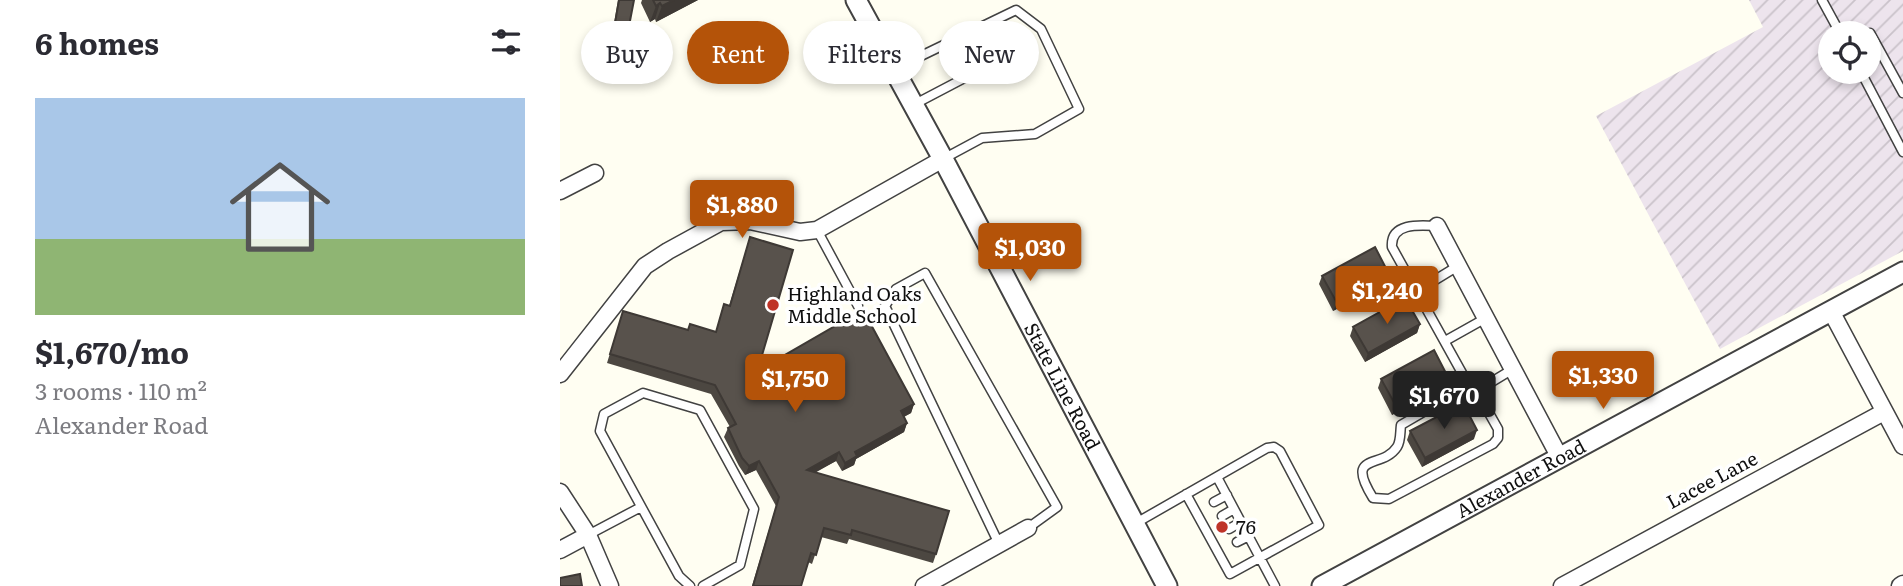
<!DOCTYPE html>
<html lang="en">
<head>
<meta charset="utf-8">
<style>
	:root { --surface:#fff; --page:#f7f7f7; --text:#2b2b33; --muted:#7c7c81; --accent:#b45309 }
	body { margin:0; font-family:Literata,serif; background:var(--page); color:var(--text); height:100vh; display:flex; flex-direction:column; font-size:26px; white-space:nowrap }
	* { box-sizing:border-box; margin:0 }
	p { font-size:23px; color:var(--muted) }
	.icon { flex:none; width:38px; height:38px; fill:none; stroke:currentColor; stroke-width:2; stroke-linecap:round; stroke-linejoin:round }
	.map { position:relative; flex:1; overflow:hidden }
	.drawer { display:flex; flex-direction:column; background:var(--surface); width:560px }
	.drawer>* { flex:none }
	.banner { position:absolute; left:21px; top:21px; width:665px; height:63px; display:flex; gap:14px }
	.fabs { position:absolute; left:1258px; top:21px; display:grid; gap:14px }
	.fabs a { display:grid; place-items:center; width:63px; height:63px; border-radius:50%; background:var(--surface); box-shadow:0 4px 10px #0003; font-size:35px }
	.price { position:absolute; translate:-50% -60px; padding:0 16px; border-radius:7px; background:var(--accent); color:#fff; font-size:23px; line-height:46px; filter:drop-shadow(0 2px 4px #0008) }
	.price::after { content:''; position:absolute; left:50%; top:42px; width:21px; height:16px; margin-left:-10px; background:inherit; clip-path:polygon(0 0,100% 0,50% 100%) }
	.price.active { background:#222; color:#fff }
	ul { padding:0; list-style:none }
	li { display:grid; align-content:center; gap:14px; height:371px; padding:0 35px }
	li span { display:grid; place-items:center; height:217px; border-radius:0px; color:#555 }
	li>.icon { margin-inline-start:auto }
	span .icon { width:126px; height:126px; fill:#fffc; stroke-width:1 }
	li b { font-size:30px }
	h2 { display:flex; justify-content:space-between; align-items:center; height:84px; padding:0 35px; font-size:30px }
	.pill { padding:0 24px; border-radius:32px; background:var(--surface); box-shadow:0 4px 10px #0003; font-size:24px; line-height:63px }
	.pill.active { background:var(--accent); color:#fff }
	main { display:flex; flex:1; min-height:0 }
	.map>svg:first-child { display:block }
	.industrial { fill:url(#industrial-furrows); fill-rule:evenodd }
	.lines { fill:none; stroke-linecap:round; stroke-linejoin:round }
	.service-casing { stroke:#424242; stroke-width:11 }
	.minor-casing { stroke:#424242; stroke-width:19 }
	.tertiary-casing { stroke:#424242; stroke-width:23 }
	.service { stroke:#fff; stroke-width:8 }
	.minor { stroke:#fff; stroke-width:16 }
	.tertiary { stroke:#fff; stroke-width:19 }
	.wall { fill:#4c4741 }
	.shaded-wall { fill:#3e3935 }
	.building { fill:#58524c; stroke:#3e3935; stroke-width:2 }
	.poi-dot { fill:#bf3428; stroke:#fff; stroke-width:2.5 }
	.labels { text-anchor:middle; stroke-width:7; stroke-linejoin:round; paint-order:stroke }
	.poi-label { font-size:19px; fill:#0f0f0f; stroke:#fff; text-anchor:start }
	.street-label { font-size:19px; fill:#0f0f0f; stroke:#fff }
</style>
</head>
<body>
<main>
<section class="drawer">
<h2>6 homes<svg class="icon" aria-label="filters" viewBox="0 0 24 24"><path d="M4 7h16M4 17h16"/><circle cx="9" cy="7" r="2"/><circle cx="15" cy="17" r="2"/></svg></h2>
<ul>
<li><span style="background:linear-gradient(#a9c7e8 65%,#8fb573 0)"><svg class="icon" aria-label="home" viewBox="0 0 24 24"><path d="M3 11l9-7 9 7M6 9v11h12V9"/></svg></span><div><b>$1,670/mo</b><p>3 rooms · 110 m²</p><p>Alexander Road</p></div></li>
</ul>
</section>
<div class="map">
<svg width="1343" height="586" viewBox="0 0 1343 586">
	<defs>
		<pattern id="industrial-furrows" width="10" height="10" patternUnits="userSpaceOnUse" patternTransform="scale(1.75)"><rect width="10" height="10" fill="#ede4ed"/><path d="M-1 1l2-2M0 10L10 0M9 11l2-2" fill="none" stroke="#cac2ca"/></pattern>
	</defs>
	<rect width="100%" height="100%" fill="#fffef2"/>
	<path class="industrial" d="M 1189,0 L 1343,0 L 1343,251 L 1160,349 L 1036,116 L 1203,27 ZM 1270,33 L 1309,33 L 1309,72 L 1270,72 Z"/>
	<g class="lines">
		<defs>
			<path id="service" d="M 1262,0 L 1280,33
				M 1310,33 L 1343,93
				M 334,69 L 456,10 L 481,29 L 519,109 L 475,134 L 422,138 L 383,159
				M 1301,72 L 1343,152
				M 353,105 L 414,73 L 394,40
				M 877,226 C 861,225 830,222 832,247 L 912,391
				M 257,230 L 298,306
				M 857,291 L 898,266
				M 885,341 L 926,318
				M 916,390 L 938,429 L 938,438 L 933,444 L 829,499 L 813,498 C 784,451 822,470 837,447 C 841,441 840,432 841,425 L 889,397 L 920,389 L 953,369
				M 657,477 L 715,586
				M 654,502 L 667,495
				M 662,516 L 674,509
				M 576,523 L 707,448 L 714,447 L 720,451 L 759,525 L 670,574 L 626,494
				M 669,529 L 681,522
				M 28,535 L 81,507
				M 677,542 L 689,536
				M 439,544 L 325,306 L 336,289 L 365,273 L 497,507 L 468,528
				M 130,586 L 119,576 L 40,431 L 44,414 L 83,393 L 140,410 L 194,509 L 180,565 L 143,586"/>
			<path id="minor" d="M 0,191 L 35,173
				M 877,226 L 1000,458
				M 1271,311 L 1343,446
				M 0,374 L 85,266 L 108,251 L 161,222 L 190,221 L 240,232 L 257,230 L 383,159
				M 0,492 L 28,535 L 50,586
				M 0,550 L 28,535
				M 364,586 L 468,528
				M 1002,586 L 1324,412
				M 1340,586 L 1343,584"/>
			<g id="tertiary">
				<path id="s1" d="M 296,0 L 383,159 L 607,586"/>
				<path id="s2" d="M 762,586 L 1343,272"/>
			</g>
		</defs>
		<use href="#service" class="service-casing"/>
		<use href="#minor" class="minor-casing"/>
		<use href="#tertiary" class="tertiary-casing"/>
		<use href="#service" class="service"/>
		<use href="#minor" class="minor"/>
		<use href="#tertiary" class="tertiary"/>
	</g>
	<path class="wall" d="M 58,0 L 74,0 L 66,32 L 53,29 Z
		M 82,0 L 138,0 L 96,22 L 95,19 L 90,22 L 81,3 Z
		M 190,237 L 195,379 L 222,364 L 225,355 L 354,404 L 351,413 L 344,417 L 347,423 L 344,432 L 296,459 L 294,465 L 282,471 L 276,461 L 255,472 L 376,554 L 373,563 L 289,539 L 287,544 L 261,537 L 252,564 L 248,562 L 241,586 L 192,586 L 216,506 L 196,470 L 185,475 L 179,466 L 164,437 L 168,428 L 170,427 L 151,394 L 47,363 L 63,311 L 128,330 L 156,331 L 164,304 L 169,306 Z
		M 829,274 L 826,283 L 773,311 L 759,284 L 762,276 Z
		M 860,324 L 857,333 L 805,362 L 790,336 L 793,327 Z
		M 888,377 L 885,386 L 832,415 L 818,388 L 821,379 Z
		M 850,431 L 914,439 L 862,467 L 847,440 Z"/>
	<path class="shaded-wall" d="M 114,0 L 138,0 L 96,22 L 102,6 Z
		M 100,3 L 95,19 L 90,22 L 96,6 Z
		M 829,274 L 826,283 L 773,311 L 777,303 Z
		M 860,324 L 857,333 L 805,362 L 808,353 Z
		M 888,377 L 885,386 L 832,415 L 836,406 Z
		M 354,404 L 351,413 L 337,420 L 341,411 Z
		M 347,423 L 344,432 L 296,459 L 294,465 L 282,471 L 285,463 L 295,452 Z
		M 917,430 L 914,439 L 862,467 L 865,458 Z
		M 279,452 L 276,461 L 244,479 L 247,470 Z
		M 199,461 L 196,470 L 185,475 L 189,466 Z"/>
	<path class="building" d="M 59,0 L 74,0 L 69,26 L 55,23 Z
		M 93,0 L 114,0 L 102,6 L 100,3 L 96,6 Z
		M 190,237 L 233,250 L 195,379 L 228,361 L 225,355 L 303,310 L 354,404 L 341,411 L 347,423 L 295,452 L 297,456 L 285,463 L 279,452 L 247,470 L 389,511 L 376,554 L 292,530 L 291,535 L 264,528 L 256,555 L 251,553 L 241,586 L 193,586 L 219,497 L 199,461 L 189,466 L 182,458 L 168,428 L 176,424 L 155,385 L 50,354 L 63,311 L 128,330 L 130,324 L 156,332 L 164,304 L 170,306 Z
		M 815,247 L 829,274 L 777,303 L 762,276 Z
		M 845,298 L 860,324 L 808,353 L 793,327 Z
		M 874,350 L 888,377 L 836,406 L 821,379 Z
		M 903,403 L 917,430 L 865,458 L 850,431 Z
		M 20,574 L 22,586 L 0,586 L 0,578 Z"/>
	<g class="poi-dot">
		<circle cx="213" cy="305" r="7"/>
		<circle cx="662" cy="527" r="7"/>
	</g>
	<g class="labels">
		<g class="poi-label">
			<text x="227" y="301">Highland Oaks<tspan x="227" dy="22">Middle School</tspan></text>
			<text x="676" y="534">76</text>
		</g>
		<g class="street-label">
			<text dy="7" stroke="none"><textPath href="#s1" startOffset="438">State Line Road</textPath></text>
			<text dy="7" stroke="none"><textPath href="#s2" startOffset="226">Alexander Road</textPath></text>
			<text transform="translate(1152 480) rotate(-28)" y="7">Lacee Lane</text>
		</g>
	</g>
</svg>
<div class="fabs">
<a><svg class="icon" aria-label="locate" viewBox="0 0 24 24"><circle cx="12" cy="12" r="6"/><path d="M12 2v4M12 18v4M2 12h4M18 12h4"/></svg></a>
</div>
<b class="price" style="left:182px;top:240px">$1,880</b>
<b class="price" style="left:470px;top:283px">$1,030</b>
<b class="price" style="left:827px;top:326px">$1,240</b>
<b class="price" style="left:1043px;top:411px">$1,330</b>
<b class="price" style="left:235px;top:414px">$1,750</b>
<b class="price active" style="left:884px;top:431px">$1,670</b>
<div class="banner">
<a class="pill">Buy</a>
<a class="pill active">Rent</a>
<a class="pill">Filters</a>
<a class="pill">New</a>
</div>
</div>
</main>
</body>
</html>
